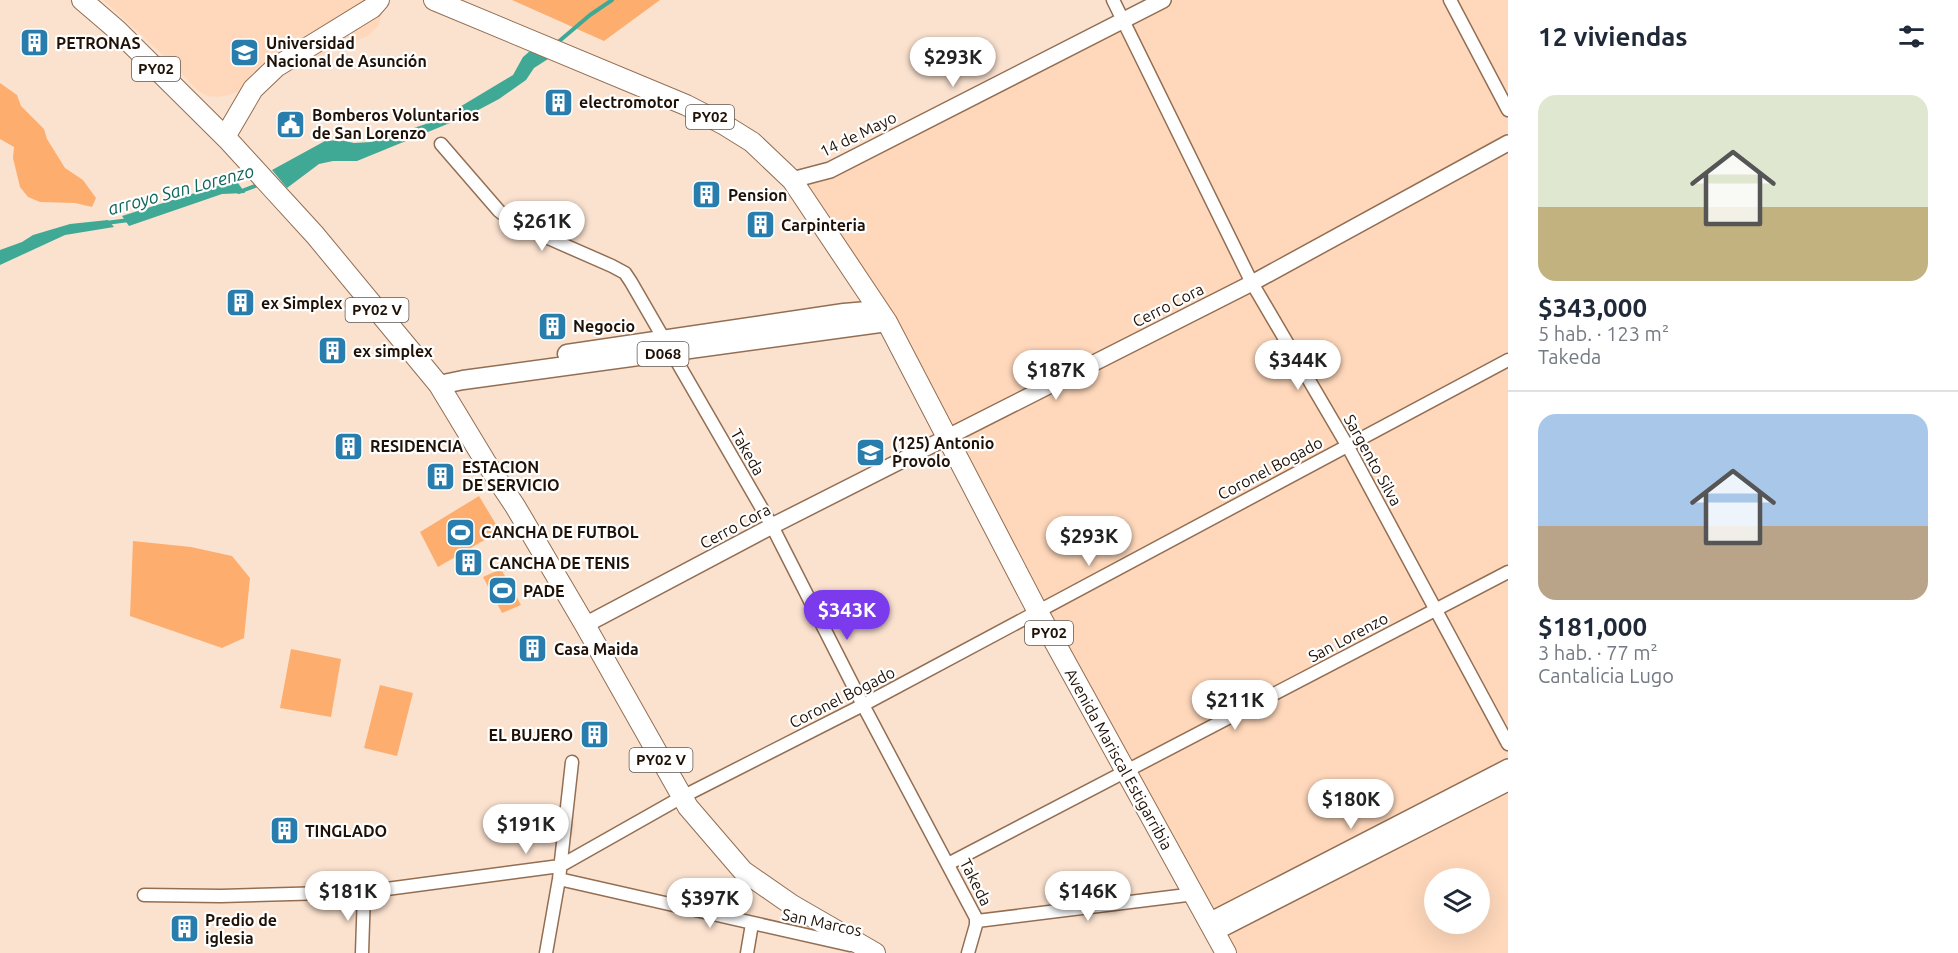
<!DOCTYPE html>
<html lang="es">
<head>
<meta charset="utf-8">
<style>
	:root { --surface:#fff; --page:#f2f2f3; --text:#1f2937; --muted:#747a83; --line:#e0e1e3; --accent:#7c3aed }
	body { margin:0; font-family:Ubuntu,sans-serif; background:var(--page); color:var(--text); height:100vh; display:flex; flex-direction:column; font-size:22px; white-space:nowrap }
	* { box-sizing:border-box; margin:0 }
	p { font-size:20px; color:var(--muted) }
	.icon { flex:none; width:33px; height:33px; fill:none; stroke:currentColor; stroke-width:2; stroke-linecap:round; stroke-linejoin:round }
	.map { position:relative; flex:1; overflow:hidden }
	.details { display:flex; flex-direction:column; background:var(--surface); width:450px }
	.details>* { flex:none }
	.controls { position:absolute; left:1424px; top:868px; display:grid; gap:12px }
	.controls a { display:grid; place-items:center; width:66px; height:66px; border-radius:50%; background:var(--surface); box-shadow:0 6px 24px #0002; font-size:30px }
	.price { position:absolute; translate:-50% -51px; padding:0 14px; border-radius:21px; background:#fff; color:#222; font-size:20px; line-height:39px; filter:drop-shadow(0 2px 3px #0008) }
	.price::after { content:''; position:absolute; left:50%; top:36px; width:18px; height:14px; margin-left:-9px; background:inherit; clip-path:polygon(0 0,100% 0,50% 100%) }
	.price.active { background:var(--accent); color:#fff }
	ul { padding:0; list-style:none }
	li { display:grid; align-content:center; gap:12px; height:318px; padding:0 30px }
	li+li { border-top:2px solid var(--line) }
	li span { display:grid; place-items:center; height:186px; border-radius:18px; color:#555 }
	li>.icon { margin-inline-start:auto }
	span .icon { width:108px; height:108px; fill:#fffc; stroke-width:1 }
	li b { font-size:26px }
	h2 { display:flex; justify-content:space-between; align-items:center; height:72px; padding:0 30px; font-size:26px }
	main { display:flex; flex:1; min-height:0 }
	.map>svg:first-child { display:block }
	.built { fill:#ffd8bb; fill-rule:evenodd }
	.green { fill:#fdae6e }
	.water { fill:#3fa996 }
	.lines { fill:none; stroke-linecap:round; stroke-linejoin:round }
	.stream { stroke:#3fa996; stroke-width:4 }
	.minor-casing { stroke:#936e52; stroke-width:15 }
	.tertiary-casing { stroke:#936e52; stroke-width:18 }
	.primary-casing { stroke:#936e52; stroke-width:21 }
	.trunk-casing { stroke:#936e52; stroke-width:22 }
	.minor { stroke:#fff; stroke-width:12 }
	.tertiary { stroke:#fff; stroke-width:15 }
	.primary { stroke:#fff; stroke-width:18 }
	.trunk { stroke:#fff; stroke-width:20 }
	.labels { text-anchor:middle; stroke-width:4.5; stroke-linejoin:round; paint-order:stroke }
	.shield { fill:#fff; stroke:#625851; stroke-width:1.5 }
	.shield-label { font-size:15px; font-weight:bold; fill:#1f1106 }
	.poi-label { font-size:16px; font-weight:bold; fill:#1f1106; stroke:#fff; text-anchor:start }
	.street-label { font-size:16px; fill:#1f1106; stroke:#fff }
	.water-label { font-size:18px; font-style:italic; fill:#0e6558; stroke:#fff }
</style>
</head>
<body>
<main>
<div class="map">
<svg width="1508" height="953" viewBox="0 0 1508 953">
	<rect width="100%" height="100%" fill="#fbe2cf"/>
	<path class="built" d="M 103,0 L 380,0 L 383,11 L 378,26 L 368,36 L 230,95 L 218,97 L 207,96 L 197,90 L 176,67 Z
		M 1153,0 L 1508,0 L 1508,953 L 1216,953 L 798,181 ZM 1434,879 L 1479,879 L 1479,924 L 1434,924 Z"/>
	<path class="green" d="M 512,0 L 660,0 L 604,41 Z
		M 0,83 L 17,95 L 21,106 L 44,129 L 47,139 L 65,168 L 83,180 L 96,198 L 92,207 L 75,203 L 40,202 L 28,197 L 20,187 L 13,158 L 14,147 L 0,139 Z
		M 479,496 L 500,531 L 438,567 L 420,532 Z
		M 133,541 L 191,547 L 232,556 L 250,578 L 244,638 L 222,648 L 130,616 Z
		M 501,569 L 521,605 L 502,613 L 483,577 Z
		M 291,649 L 341,659 L 331,717 L 280,708 Z
		M 380,685 L 413,693 L 397,756 L 364,748 Z"/>
	<path class="water" d="M 530,51 L 548,59 L 534,68 L 526,80 L 499,99 L 467,116 L 357,161 L 333,161 L 319,164 L 287,188 L 272,170 L 325,141 L 340,140 L 354,143 L 371,142 L 438,120 L 513,75 L 523,57 Z
		M 236,180 L 245,193 L 222,194 L 129,226 L 122,216 Z
		M 108,220 L 114,227 L 65,235 L 0,265 L 0,250 L 22,242 L 33,235 L 70,224 Z"/>
	<g class="lines">
		<path class="stream" d="M 557,43 L 590,15 L 612,0
			M 239,192 L 260,184
			M 106,223 L 129,220"/>
		<defs>
			<path id="minor" d="M 1113,0 L 1252,283 L 1347,445 L 1508,744
				M 1450,0 L 1508,110
				M 441,144 L 499,211 L 514,223 L 612,266 L 625,273 L 631,282 L 772,526 L 863,705 L 976,918 L 976,925 L 968,953
				M 948,864 L 1508,572
				M 559,879 L 850,945
				M 144,895 L 221,896 L 364,892 L 560,866 L 682,797 L 863,705 L 1508,360
				M 977,921 L 1195,894
				M 362,953 L 364,892
				M 546,953 L 559,879 L 572,762
				M 747,953 L 752,924"/>
			<path id="tertiary" d="M 792,180 L 830,170 L 1163,0
				M 585,625 L 772,526 L 1252,283 L 1508,143
				M 1209,921 L 1508,767
				M 1216,932 L 1508,783"/>
			<path id="primary" d="M 567,354 L 844,313 L 879,310
				M 439,385 L 463,380 L 887,322"/>
			<path id="trunk" d="M 82,0 L 117,30 L 229,141 L 315,235 L 439,385 L 485,461 L 515,506 L 585,625 L 688,807 L 743,871 L 792,905 L 875,953
				M 434,0 L 686,105 L 723,124 L 752,142 L 792,180 L 887,322 L 1038,612 L 1226,953
				M 225,137 L 253,89 L 276,67 L 372,8 L 379,0"/>
		</defs>
		<use href="#minor" class="minor-casing"/>
		<use href="#tertiary" class="tertiary-casing"/>
		<use href="#primary" class="primary-casing"/>
		<use href="#trunk" class="trunk-casing"/>
		<use href="#minor" class="minor"/>
		<use href="#tertiary" class="tertiary"/>
		<use href="#primary" class="primary"/>
		<use href="#trunk" class="trunk"/>
	</g>
	<defs>
		<symbol id="building-square" viewBox="-11 -11 22 22"><rect x="-9" y="-9" width="18" height="18" rx="4" fill="#297dad" stroke="#fff"/><path d="M-4-6H4V6H1V3H-1V6H-4ZM-2.5-4.3h1.7v1.8h-1.7ZM.8-4.3h1.7v1.8H.8ZM-2.5-1h1.7V.8h-1.7ZM.8-1h1.7V.8H.8Z" fill="#fff"/></symbol>
		<symbol id="university-square" viewBox="-11 -11 22 22"><rect x="-9" y="-9" width="18" height="18" rx="4" fill="#297dad" stroke="#fff"/><path d="M0-5L7-2L0 1L-7-2ZM-4 1L0 2.5L4 1V4Q0 6-4 4Z" fill="#fff"/></symbol>
		<symbol id="civic-square" viewBox="-11 -11 22 22"><rect x="-9" y="-9" width="18" height="18" rx="4" fill="#297dad" stroke="#fff"/><path d="M-.6-6.5H3V-4.5H.6V-3L4-1V1h2V6H-6V1h2V-1L-.6-3ZM-1.2 2.5V6h2.4V2.5Z" fill="#fff"/></symbol>
		<symbol id="school-square" viewBox="-11 -11 22 22"><rect x="-9" y="-9" width="18" height="18" rx="4" fill="#297dad" stroke="#fff"/><path d="M0-5L7-2L0 1L-7-2ZM-4 1L0 2.5L4 1V4Q0 6-4 4Z" fill="#fff"/></symbol>
		<symbol id="stadium-square" viewBox="-11 -11 22 22"><rect x="-9" y="-9" width="18" height="18" rx="4" fill="#297dad" stroke="#fff"/><path d="M0-5a6.5 5 0 1 0 0 10a6.5 5 0 1 0 0-10ZM-3.5-1.8h7v3.6h-7Z" fill="#fff"/></symbol>
	</defs>
	<g fill-rule="evenodd">
		<use href="#building-square" x="18" y="26" width="33" height="33"/>
		<use href="#university-square" x="228" y="36" width="33" height="33"/>
		<use href="#building-square" x="542" y="86" width="33" height="33"/>
		<use href="#civic-square" x="274" y="108" width="33" height="33"/>
		<use href="#building-square" x="690" y="178" width="33" height="33"/>
		<use href="#building-square" x="744" y="208" width="33" height="33"/>
		<use href="#building-square" x="224" y="286" width="33" height="33"/>
		<use href="#building-square" x="536" y="310" width="33" height="33"/>
		<use href="#building-square" x="316" y="334" width="33" height="33"/>
		<use href="#building-square" x="332" y="430" width="33" height="33"/>
		<use href="#school-square" x="854" y="436" width="33" height="33"/>
		<use href="#building-square" x="424" y="460" width="33" height="33"/>
		<use href="#stadium-square" x="444" y="516" width="33" height="33"/>
		<use href="#building-square" x="452" y="546" width="33" height="33"/>
		<use href="#stadium-square" x="486" y="574" width="33" height="33"/>
		<use href="#building-square" x="516" y="632" width="33" height="33"/>
		<use href="#building-square" x="578" y="718" width="33" height="33"/>
		<use href="#building-square" x="268" y="814" width="33" height="33"/>
		<use href="#building-square" x="168" y="912" width="33" height="33"/>
	</g>
	<g class="labels">
		<g class="shield">
			<rect x="132" y="57" width="48" height="24" rx="4.5"/>
			<rect x="686" y="105" width="48" height="24" rx="4.5"/>
			<rect x="345.5" y="298" width="63" height="24" rx="4.5"/>
			<rect x="637.5" y="342" width="51" height="24" rx="4.5"/>
			<rect x="1025" y="621" width="48" height="24" rx="4.5"/>
			<rect x="629.5" y="748" width="63" height="24" rx="4.5"/>
		</g>
		<g class="shield-label">
			<text x="156" y="74">PY02</text>
			<text x="710" y="122">PY02</text>
			<text x="377" y="315">PY02 V</text>
			<text x="663" y="359">D068</text>
			<text x="1049" y="638">PY02</text>
			<text x="661" y="765">PY02 V</text>
		</g>
		<g class="poi-label">
			<text x="56" y="49">PETRONAS</text>
			<text x="266" y="49">Universidad<tspan x="266" dy="18">Nacional de Asunción</tspan></text>
			<text x="579" y="108">electromotor</text>
			<text x="312" y="121">Bomberos Voluntarios<tspan x="312" dy="18">de San Lorenzo</tspan></text>
			<text x="728" y="201">Pension</text>
			<text x="781" y="231">Carpinteria</text>
			<text x="261" y="309">ex Simplex</text>
			<text x="573" y="332">Negocio</text>
			<text x="353" y="357">ex simplex</text>
			<text x="892" y="449">(125) Antonio<tspan x="892" dy="18">Provolo</tspan></text>
			<text x="370" y="452">RESIDENCIA</text>
			<text x="462" y="473">ESTACION<tspan x="462" dy="18">DE SERVICIO</tspan></text>
			<text x="481" y="538">CANCHA DE FUTBOL</text>
			<text x="489" y="569">CANCHA DE TENIS</text>
			<text x="523" y="597">PADE</text>
			<text x="554" y="655">Casa Maida</text>
			<text x="573" y="741" text-anchor="end">EL BUJERO</text>
			<text x="305" y="837">TINGLADO</text>
			<text x="205" y="926">Predio de<tspan x="205" dy="18">iglesia</tspan></text>
		</g>
		<g class="street-label">
			<text transform="translate(858 134) rotate(-26)" y="6">14 de Mayo</text>
			<text transform="translate(1168 305) rotate(-27)" y="6">Cerro Cora</text>
			<text transform="translate(748 452) rotate(60)" y="6">Takeda</text>
			<text transform="translate(1373 460) rotate(61)" y="6">Sargento Silva</text>
			<text transform="translate(1270 468) rotate(-28)" y="6">Coronel Bogado</text>
			<text transform="translate(735 526) rotate(-28)" y="6">Cerro Cora</text>
			<text transform="translate(1348 637) rotate(-28)" y="6">San Lorenzo</text>
			<text transform="translate(842 697) rotate(-27)" y="6">Coronel Bogado</text>
			<text transform="translate(1119 759) rotate(61)" y="6">Avenida Mariscal Estigarribia</text>
			<text transform="translate(976 882) rotate(63)" y="6">Takeda</text>
			<text transform="translate(822 922) rotate(12)" y="6">San Marcos</text>
		</g>
		<g class="water-label">
			<text transform="translate(181 190) rotate(-15)" y="6">arroyo San Lorenzo</text>
		</g>
	</g>
</svg>
<div class="controls">
<a><svg class="icon" aria-label="layers" viewBox="0 0 24 24"><path d="M12 4l9 5-9 5-9-5zM3 14l9 5 9-5"/></svg></a>
</div>
<b class="price" style="left:953px;top:88px">$293K</b>
<b class="price" style="left:542px;top:252px">$261K</b>
<b class="price" style="left:1298px;top:391px">$344K</b>
<b class="price" style="left:1056px;top:401px">$187K</b>
<b class="price" style="left:1089px;top:567px">$293K</b>
<b class="price active" style="left:847px;top:641px">$343K</b>
<b class="price" style="left:1235px;top:731px">$211K</b>
<b class="price" style="left:1351px;top:830px">$180K</b>
<b class="price" style="left:526px;top:855px">$191K</b>
<b class="price" style="left:348px;top:922px">$181K</b>
<b class="price" style="left:1088px;top:922px">$146K</b>
<b class="price" style="left:710px;top:929px">$397K</b>
</div>
<section class="details">
<h2>12 viviendas<svg class="icon" aria-label="filters" viewBox="0 0 24 24"><path d="M4 7h16M4 17h16"/><circle cx="9" cy="7" r="2"/><circle cx="15" cy="17" r="2"/></svg></h2>
<ul>
<li><span style="background:linear-gradient(#dfe7d0 60%,#c2b280 0)"><svg class="icon" aria-label="home" viewBox="0 0 24 24"><path d="M3 11l9-7 9 7M6 9v11h12V9"/></svg></span><div><b>$343,000</b><p>5 hab. · 123 m²</p><p>Takeda</p></div></li>
<li><span style="background:linear-gradient(#a9c7e8 60%,#b9a48a 0)"><svg class="icon" aria-label="home" viewBox="0 0 24 24"><path d="M3 11l9-7 9 7M6 9v11h12V9"/></svg></span><div><b>$181,000</b><p>3 hab. · 77 m²</p><p>Cantalicia Lugo</p></div></li>
</ul>
</section>
</main>
</body>
</html>
